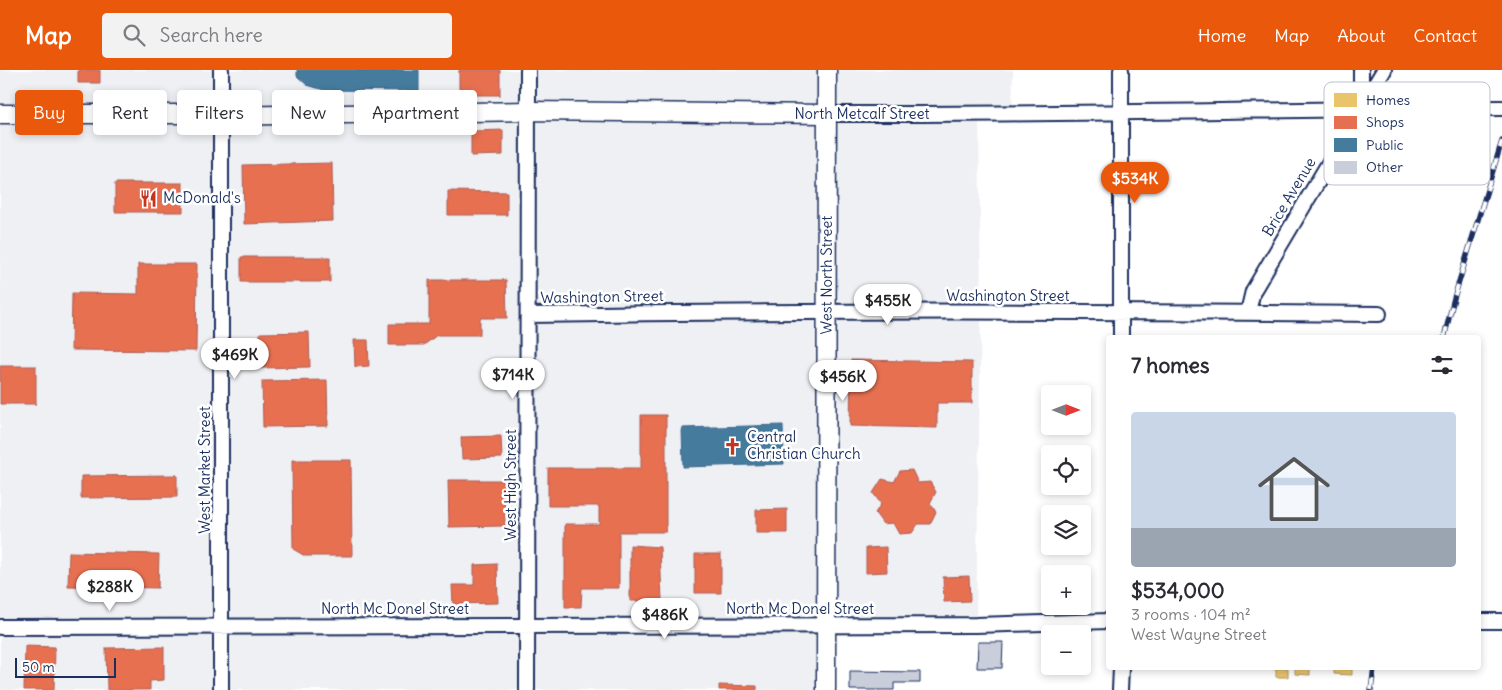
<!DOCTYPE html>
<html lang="en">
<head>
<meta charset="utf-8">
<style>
	:root { --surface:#fff; --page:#f2f2f3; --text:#2b2b33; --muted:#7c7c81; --line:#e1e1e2; --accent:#ea580c }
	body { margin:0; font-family:Delius,sans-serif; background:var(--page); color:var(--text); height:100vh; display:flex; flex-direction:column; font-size:19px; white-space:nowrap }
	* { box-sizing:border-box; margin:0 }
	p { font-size:16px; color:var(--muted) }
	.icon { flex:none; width:28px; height:28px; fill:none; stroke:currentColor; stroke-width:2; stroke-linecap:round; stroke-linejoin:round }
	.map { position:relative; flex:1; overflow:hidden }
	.details { position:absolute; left:1106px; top:265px; width:375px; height:335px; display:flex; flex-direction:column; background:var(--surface); border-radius:5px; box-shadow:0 2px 8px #0003 }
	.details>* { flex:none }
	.top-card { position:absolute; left:15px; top:20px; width:475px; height:45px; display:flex; gap:10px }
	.needle { width:32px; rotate:90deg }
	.controls { position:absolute; left:1041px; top:315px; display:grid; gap:10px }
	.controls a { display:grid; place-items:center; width:50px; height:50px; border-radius:5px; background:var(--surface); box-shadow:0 2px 8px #0003; font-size:25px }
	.scale { position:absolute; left:15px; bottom:12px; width:101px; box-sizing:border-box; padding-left:5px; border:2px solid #1b2f5e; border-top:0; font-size:14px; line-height:18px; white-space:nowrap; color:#1b2f5e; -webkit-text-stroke:4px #fff; paint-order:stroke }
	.price { position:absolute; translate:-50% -42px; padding:0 11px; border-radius:18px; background:#fff; color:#222; font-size:16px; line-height:32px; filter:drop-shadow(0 1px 2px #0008) }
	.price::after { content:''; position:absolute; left:50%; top:30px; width:15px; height:11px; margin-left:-8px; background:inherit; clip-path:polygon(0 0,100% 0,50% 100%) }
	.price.selected { background:var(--accent); color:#fff }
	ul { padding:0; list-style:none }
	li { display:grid; align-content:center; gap:10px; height:265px; padding:0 25px }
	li+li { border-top:1px solid var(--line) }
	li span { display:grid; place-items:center; height:155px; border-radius:5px; color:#555 }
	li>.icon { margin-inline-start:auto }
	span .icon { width:90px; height:90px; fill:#fffc; stroke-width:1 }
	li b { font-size:21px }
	h2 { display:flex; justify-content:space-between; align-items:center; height:60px; padding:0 25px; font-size:21px }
	.tag { padding:0 18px; border-radius:5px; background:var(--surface); box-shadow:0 2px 8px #0003; font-size:18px; line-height:45px }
	.tag.selected { background:var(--accent); color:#fff }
	header { display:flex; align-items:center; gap:30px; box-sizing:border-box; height:70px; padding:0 25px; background:var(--accent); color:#fff }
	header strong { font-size:24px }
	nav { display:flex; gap:28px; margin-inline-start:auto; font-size:18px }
	.search { width:350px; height:45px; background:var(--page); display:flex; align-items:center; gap:12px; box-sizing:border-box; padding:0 18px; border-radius:5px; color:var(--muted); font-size:19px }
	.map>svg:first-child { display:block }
	.built { fill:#eff0f4 }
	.homes { fill:#e9c46a; stroke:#ab9766 }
	.shops { fill:#e76f51; stroke:#aa5c55 }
	.public { fill:#457b9d; stroke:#38648a }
	.building { fill:#caceda; stroke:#1b2f5e }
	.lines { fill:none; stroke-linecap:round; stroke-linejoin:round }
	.minor-casing { stroke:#1b2f5e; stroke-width:18 }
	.major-casing { stroke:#1b2f5e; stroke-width:21 }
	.minor { stroke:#fff; stroke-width:14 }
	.major { stroke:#fff; stroke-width:18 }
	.rail-casing { stroke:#1b2f5e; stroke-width:5.5 }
	.rail { stroke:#fff; stroke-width:4; stroke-dasharray:11; stroke-linecap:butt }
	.labels { text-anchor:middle; stroke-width:5; stroke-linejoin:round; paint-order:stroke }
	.street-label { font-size:15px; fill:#1b2f5e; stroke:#fff }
	.poi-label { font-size:15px; fill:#1b2f5e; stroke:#fff; text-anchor:start }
	.key { fill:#fff; stroke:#bbc1cf; stroke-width:1 }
	.key-label { font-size:14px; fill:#1b2f5e }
</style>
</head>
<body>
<header>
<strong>Map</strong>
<div class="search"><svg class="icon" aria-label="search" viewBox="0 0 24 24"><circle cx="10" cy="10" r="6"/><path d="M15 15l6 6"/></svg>Search here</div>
<nav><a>Home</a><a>Map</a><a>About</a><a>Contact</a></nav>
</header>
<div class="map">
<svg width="1502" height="620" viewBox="0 0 1502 620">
	<rect width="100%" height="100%" fill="#fff"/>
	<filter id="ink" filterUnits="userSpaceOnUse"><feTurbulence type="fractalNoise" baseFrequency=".02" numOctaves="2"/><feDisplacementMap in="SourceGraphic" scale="10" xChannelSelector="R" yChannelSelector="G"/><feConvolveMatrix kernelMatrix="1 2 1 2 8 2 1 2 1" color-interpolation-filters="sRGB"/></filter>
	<g filter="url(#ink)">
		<path class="built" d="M 0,0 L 1013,0 L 1012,44 L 979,44 L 981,242 L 976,555 L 827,555 L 826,620 L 0,620 Z"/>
		<path class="homes" d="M 1272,598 L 1288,598 L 1288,607 L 1276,607 L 1276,599 L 1272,599 Z
			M 1295,598 L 1310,598 L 1310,605 L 1295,604 Z
			M 1334,598 L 1352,598 L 1352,605 L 1334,604 Z"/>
		<path class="shops" d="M 78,0 L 100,0 L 100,13 L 78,13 Z
			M 459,0 L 500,0 L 500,25 L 459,25 Z
			M 503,60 L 503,85 L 471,86 L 471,61 Z
			M 332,93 L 333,151 L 244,154 L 243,95 Z
			M 115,113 L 183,113 L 183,142 L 115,142 Z
			M 448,121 L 507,122 L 507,145 L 448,145 Z
			M 241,187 L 330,187 L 330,212 L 241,212 Z
			M 138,194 L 197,194 L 196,281 L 71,280 L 72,223 L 138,224 Z
			M 429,210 L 506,210 L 507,248 L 480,248 L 480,265 L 437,265 L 424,275 L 389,275 L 389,254 L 429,254 Z
			M 309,262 L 310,297 L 260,298 L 260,263 Z
			M 354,270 L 368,270 L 369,296 L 355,297 Z
			M 851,290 L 972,292 L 972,333 L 937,333 L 937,358 L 850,356 Z
			M 0,296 L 36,296 L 36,334 L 0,334 Z
			M 327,310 L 328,356 L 263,357 L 262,311 Z
			M 641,345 L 666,345 L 666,462 L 619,462 L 619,518 L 582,518 L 581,537 L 565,537 L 565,454 L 599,454 L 599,436 L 548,436 L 548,398 L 641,398 Z
			M 501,366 L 502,388 L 462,389 L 461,367 Z
			M 292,390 L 351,390 L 352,486 L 305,486 L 293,479 Z
			M 912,400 L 918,413 L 930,412 L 936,422 L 930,433 L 936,442 L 930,454 L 918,454 L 912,463 L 899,464 L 893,453 L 883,454 L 875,443 L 881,434 L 873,423 L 882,409 L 894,412 L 900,401 Z
			M 177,405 L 177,427 L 81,428 L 81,406 Z
			M 448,410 L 504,410 L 505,456 L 449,457 Z
			M 787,439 L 787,463 L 756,463 L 756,440 Z
			M 630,475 L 660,477 L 662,531 L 630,531 Z
			M 886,477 L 887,502 L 866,503 L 866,478 Z
			M 69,482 L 159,484 L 158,518 L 68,516 Z
			M 695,484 L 721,484 L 721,523 L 695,523 Z
			M 497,494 L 498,533 L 453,534 L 452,515 L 474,515 L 474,495 Z
			M 969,506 L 970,531 L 944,532 L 943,507 Z
			M 25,576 L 55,577 L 54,620 L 24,620 Z
			M 164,577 L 164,610 L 150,611 L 150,620 L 107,620 L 106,578 Z
			M 719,615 L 757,616 L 757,620 L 719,620 Z"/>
		<path class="public" d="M 297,0 L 419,0 L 419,21 L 324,20 L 307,15 L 297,6 Z
			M 783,355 L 784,394 L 683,397 L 682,358 Z"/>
		<path class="building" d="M 978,572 L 1003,572 L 1002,598 L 977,598 Z
			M 850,601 L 920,602 L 920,613 L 894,613 L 894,620 L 850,620 Z"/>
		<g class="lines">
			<defs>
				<path id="minor" d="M 221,0 L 221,620
					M 1361,38 L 1384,0
					M 827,44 C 1052,45 1277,39 1502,38
					M 1248,242 L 1253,221 L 1361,39 L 1361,0
					M 528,245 C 811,240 1096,241 1379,244
					M 1121,268 L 1121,0
					M 1479,551 L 1502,551
					M 0,557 L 976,555 L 1109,551
					M 527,620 L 528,0
					M 1120,620 L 1121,598"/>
				<g id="major">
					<path d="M 0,44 L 185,44 L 222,46 L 529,41 L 827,44"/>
					<path id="s1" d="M 826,620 L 827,0"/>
				</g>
			</defs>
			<use href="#minor" class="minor-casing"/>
			<use href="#major" class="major-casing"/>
			<use href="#minor" class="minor"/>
			<use href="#major" class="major"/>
			<defs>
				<path id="rail" d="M 1444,268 L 1454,228 L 1502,71
					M 1371,620 L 1374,598"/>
			</defs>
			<use href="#rail" class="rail-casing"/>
			<use href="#rail" class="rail"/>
		</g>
	</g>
	<defs>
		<symbol id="restaurant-bare" viewBox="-9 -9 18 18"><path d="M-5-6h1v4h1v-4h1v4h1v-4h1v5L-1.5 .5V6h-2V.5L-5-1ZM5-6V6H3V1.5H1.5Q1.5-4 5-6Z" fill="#c8321e" stroke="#fff" stroke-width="2.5" paint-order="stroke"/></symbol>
		<symbol id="church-bare" viewBox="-9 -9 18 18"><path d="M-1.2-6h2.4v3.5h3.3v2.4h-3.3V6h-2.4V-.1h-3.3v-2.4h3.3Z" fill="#c8321e" stroke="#fff" stroke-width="2.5" paint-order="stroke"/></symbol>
	</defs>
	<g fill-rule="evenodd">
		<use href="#restaurant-bare" x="136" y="116" width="25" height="25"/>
		<use href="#church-bare" x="720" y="364" width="25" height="25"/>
	</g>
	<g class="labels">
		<g class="street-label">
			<text x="862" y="49">North Metcalf Street</text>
			<text transform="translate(1289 127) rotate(-59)" y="5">Brice Avenue</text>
			<text dy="5" stroke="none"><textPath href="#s1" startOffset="415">West North Street</textPath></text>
			<text x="1008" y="231">Washington Street</text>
			<text transform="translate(602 227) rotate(-1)" y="5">Washington Street</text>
			<text transform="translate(205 400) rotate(-90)" y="5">West Market Street</text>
			<text transform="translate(511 415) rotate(-90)" y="5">West High Street</text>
			<text x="395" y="544">North Mc Donel Street</text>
			<text x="800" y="544">North Mc Donel Street</text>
		</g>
		<g class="poi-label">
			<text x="163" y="133">McDonald's</text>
			<text x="747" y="372">Central<tspan x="747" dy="17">Christian Church</tspan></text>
		</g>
	</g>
	<rect x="1324" y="12" width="166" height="103" rx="8" class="key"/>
	<rect x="1334" y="23" width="23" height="14" fill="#e9c46a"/>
	<rect x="1334" y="46" width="23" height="13" fill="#e76f51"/>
	<rect x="1334" y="68" width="23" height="14" fill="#457b9d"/>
	<rect x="1334" y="91" width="23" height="13" fill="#caceda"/>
	<g class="key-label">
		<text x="1366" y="35">Homes</text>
		<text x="1366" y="57">Shops</text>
		<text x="1366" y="80">Public</text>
		<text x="1366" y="102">Other</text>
	</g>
</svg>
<div class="controls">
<a><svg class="needle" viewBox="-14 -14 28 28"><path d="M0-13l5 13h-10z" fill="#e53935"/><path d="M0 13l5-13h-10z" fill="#7c7c81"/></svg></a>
<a><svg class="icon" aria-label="locate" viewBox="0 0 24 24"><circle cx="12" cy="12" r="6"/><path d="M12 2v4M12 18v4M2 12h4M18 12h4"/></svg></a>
<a><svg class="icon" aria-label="layers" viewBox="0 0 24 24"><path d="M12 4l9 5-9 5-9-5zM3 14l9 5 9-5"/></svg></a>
<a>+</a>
<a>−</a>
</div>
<div class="scale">50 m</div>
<b class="price selected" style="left:1135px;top:134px">$534K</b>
<b class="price" style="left:888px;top:256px">$455K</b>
<b class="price" style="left:235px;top:310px">$469K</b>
<b class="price" style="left:513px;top:330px">$714K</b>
<b class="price" style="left:843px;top:332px">$456K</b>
<b class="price" style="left:110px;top:542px">$288K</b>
<b class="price" style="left:665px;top:570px">$486K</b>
<div class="top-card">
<a class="tag selected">Buy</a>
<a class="tag">Rent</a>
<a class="tag">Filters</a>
<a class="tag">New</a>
<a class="tag">Apartment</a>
</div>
<section class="details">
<h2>7 homes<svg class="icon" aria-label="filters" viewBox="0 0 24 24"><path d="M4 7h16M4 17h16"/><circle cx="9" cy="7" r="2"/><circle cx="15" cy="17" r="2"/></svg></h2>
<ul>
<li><span style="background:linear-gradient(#c9d6e8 75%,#9aa5b1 0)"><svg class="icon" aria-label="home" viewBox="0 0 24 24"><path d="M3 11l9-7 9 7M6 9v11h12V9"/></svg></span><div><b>$534,000</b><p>3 rooms · 104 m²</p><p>West Wayne Street</p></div></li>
</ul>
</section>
</div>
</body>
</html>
